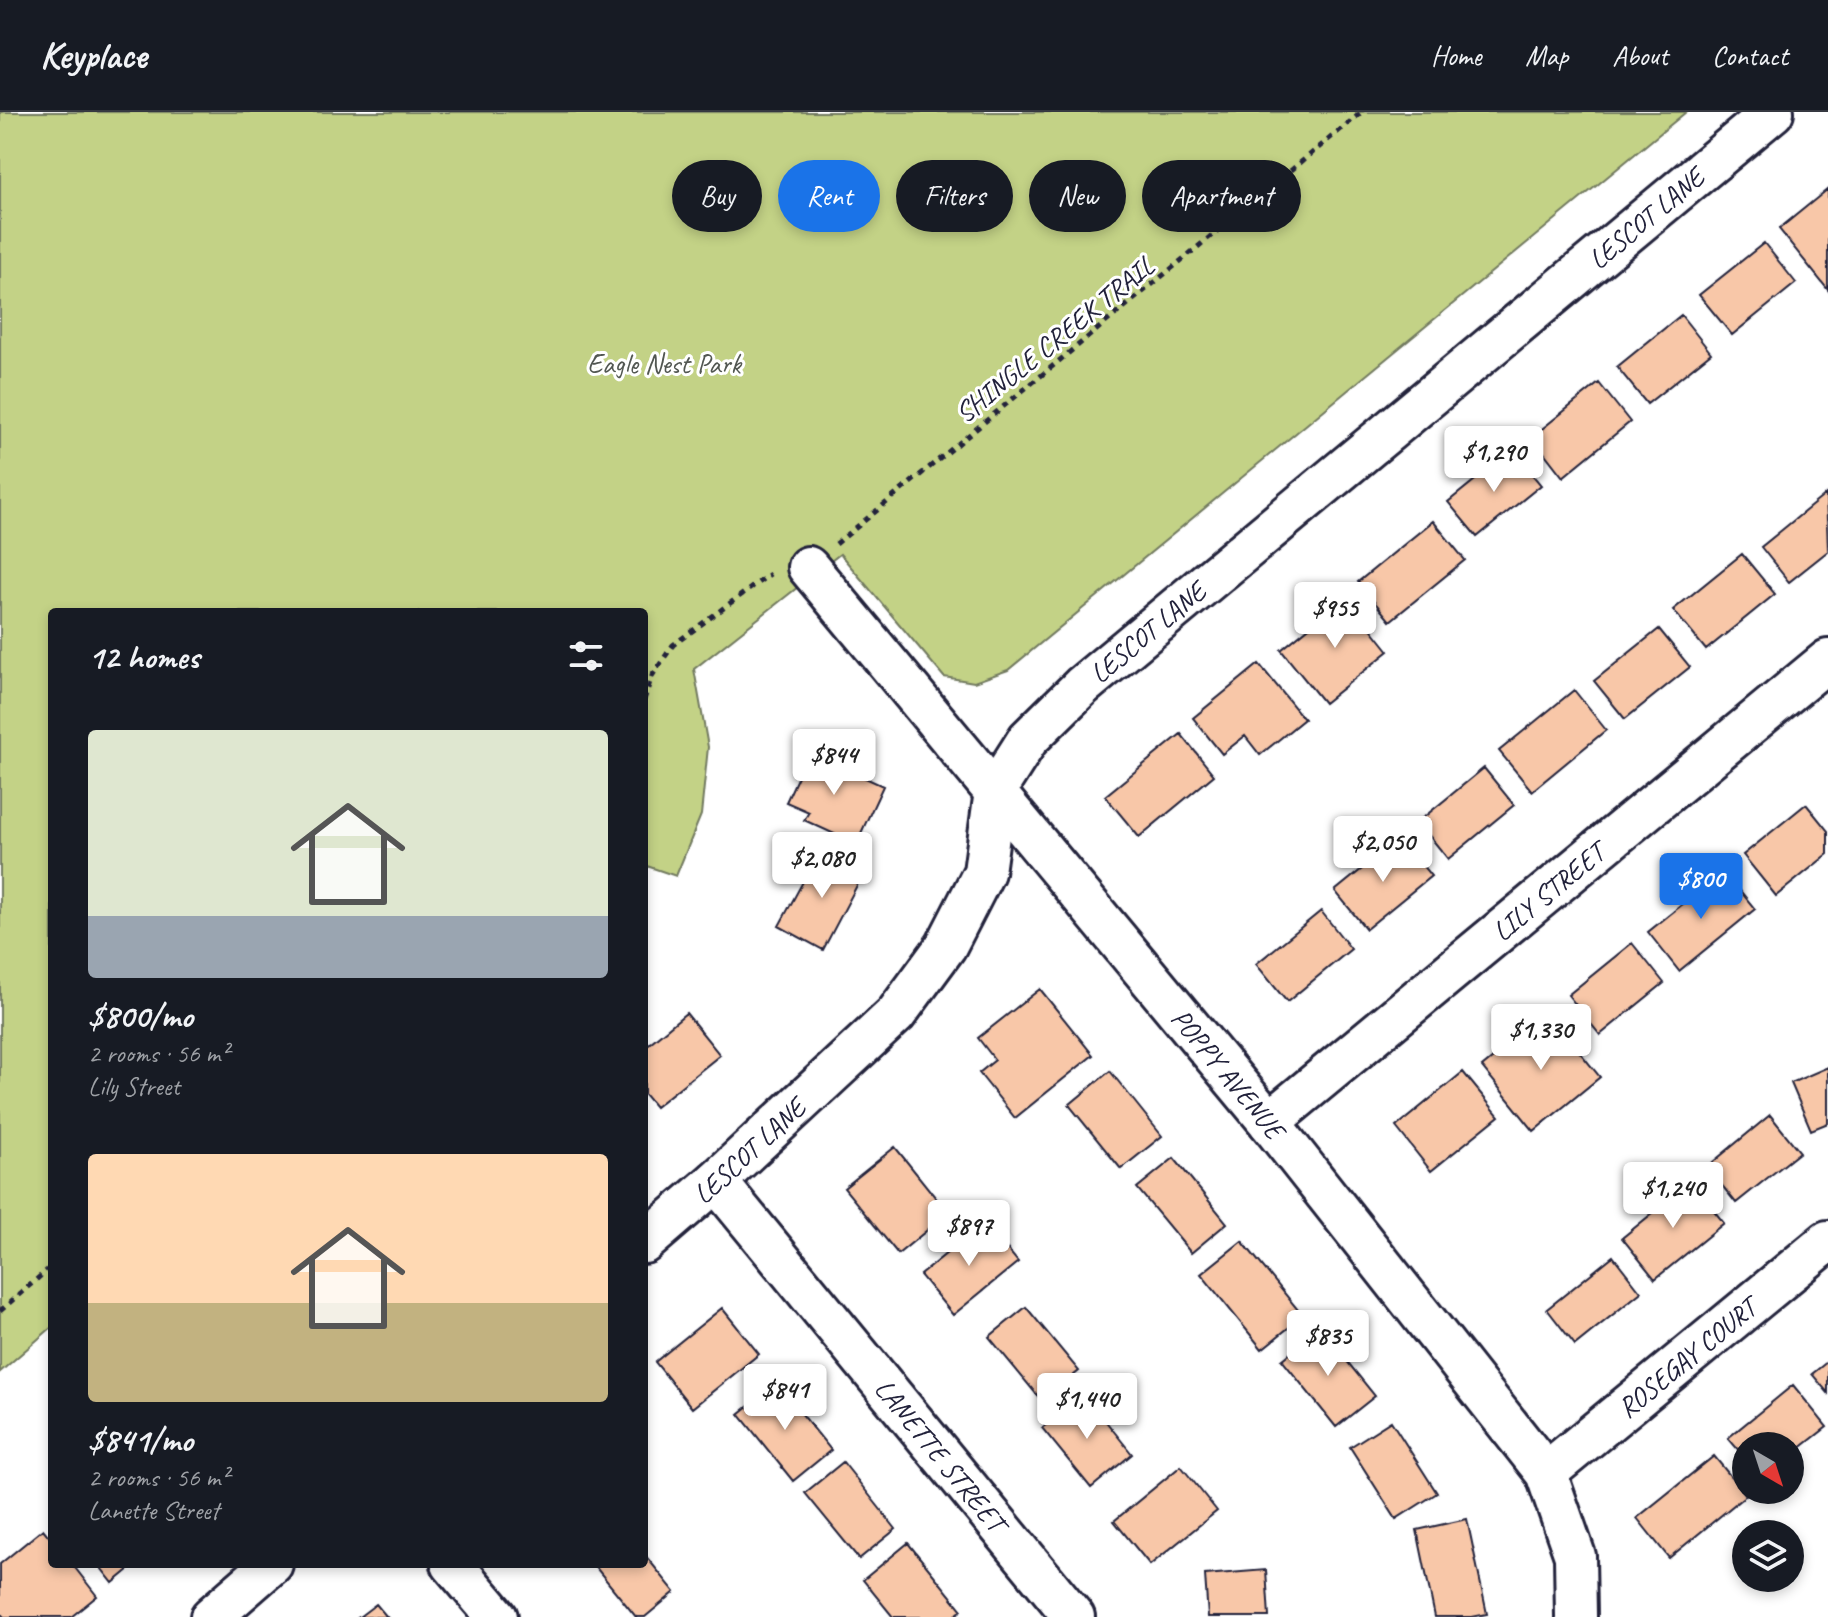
<!DOCTYPE html>
<html lang="en">
<head>
<meta charset="utf-8">
<style>
	:root { --surface:#171b24; --page:#242831; --text:#f1f3f6; --muted:#9ea1a6; --line:#363941; --accent:#1a73e8 }
	body { margin:0; font-family:Caveat,sans-serif; background:var(--page); color:var(--text); height:100vh; display:flex; flex-direction:column; font-size:30px; white-space:nowrap }
	* { box-sizing:border-box; margin:0 }
	p { font-size:26px; color:var(--muted) }
	.icon { flex:none; width:44px; height:44px; fill:none; stroke:currentColor; stroke-width:2; stroke-linecap:round; stroke-linejoin:round }
	.map { position:relative; flex:1; overflow:hidden }
	.details { position:absolute; left:48px; top:496px; width:600px; height:960px; display:flex; flex-direction:column; background:var(--surface); border-radius:8px; box-shadow:0 4px 12px #0003 }
	.details>* { flex:none }
	.banner { position:absolute; left:672px; top:48px; width:760px; height:72px; display:flex; gap:16px }
	.needle { width:52px; rotate:141deg }
	.tools { position:absolute; left:1732px; top:1320px; display:grid; gap:16px }
	.tools a { display:grid; place-items:center; width:72px; height:72px; border-radius:50%; background:var(--surface); box-shadow:0 4px 12px #0003; font-size:40px }
	.price { position:absolute; translate:-50% -68px; padding:0 18px; border-radius:8px; background:#fff; color:#222; font-size:26px; line-height:52px; filter:drop-shadow(0 2px 4px #0008) }
	.price::after { content:''; position:absolute; left:50%; top:48px; width:24px; height:18px; margin-left:-12px; background:inherit; clip-path:polygon(0 0,100% 0,50% 100%) }
	.price.current { background:var(--accent); color:#fff }
	ul { padding:0; list-style:none }
	li { display:grid; align-content:center; gap:16px; height:424px; padding:0 40px }
	li span { display:grid; place-items:center; height:248px; border-radius:8px; color:#555 }
	li>.icon { margin-inline-start:auto }
	span .icon { width:144px; height:144px; fill:#fffc; stroke-width:1 }
	li b { font-size:34px }
	h2 { display:flex; justify-content:space-between; align-items:center; height:96px; padding:0 40px; font-size:34px }
	.pill { padding:0 28px; border-radius:36px; background:var(--surface); box-shadow:0 4px 12px #0003; font-size:28px; line-height:72px }
	.pill.current { background:var(--accent); color:#fff }
	header { display:flex; align-items:center; gap:48px; box-sizing:border-box; height:112px; padding:0 40px; background:var(--surface); border-bottom:2px solid var(--line) }
	header strong { font-size:38px }
	nav { display:flex; gap:44px; margin-inline-start:auto; font-size:28px }
	.map>svg:first-child { display:block }
	.green { fill:#c3d286; stroke:#727a60; stroke-width:2 }
	.building { fill:#f8c7a8; stroke:#22223b; stroke-width:2 }
	.lines { fill:none; stroke-linecap:round; stroke-linejoin:round }
	.minor-casing { stroke:#22223b; stroke-width:46 }
	.path { stroke:#22223b; stroke-width:5; stroke-dasharray:6 6; stroke-linecap:butt }
	.minor { stroke:#fff; stroke-width:40 }
	.labels { text-anchor:middle; stroke-width:6; stroke-linejoin:round; paint-order:stroke }
	.street-label { font-size:28px; fill:#22223b; stroke:#fff }
	.park-label { font-size:28px; fill:#525752; stroke:#fff }
</style>
</head>
<body>
<header>
<strong>Keyplace</strong>
<nav><a>Home</a><a>Map</a><a>About</a><a>Contact</a></nav>
</header>
<div class="map">
<svg width="1828" height="1505" viewBox="0 0 1828 1505">
	<rect width="100%" height="100%" fill="#fff"/>
	<filter id="ink" filterUnits="userSpaceOnUse"><feTurbulence type="fractalNoise" baseFrequency=".0125" numOctaves="2"/><feDisplacementMap in="SourceGraphic" scale="16" xChannelSelector="R" yChannelSelector="G"/><feConvolveMatrix kernelMatrix="1 2 1 2 8 2 1 2 1" color-interpolation-filters="sRGB"/></filter>
	<g filter="url(#ink)">
		<path class="green" d="M 0,0 L 1686,0 L 1008,558 L 974,570 L 944,565 L 840,442 L 694,557 L 708,635 L 701,703 L 676,764 L 644,753 L 644,500 L 52,500 L 52,1215 L 0,1260 Z"/>
		<path class="building" d="M 1828,77 L 1828,178 L 1779,117 Z
			M 1764,131 L 1796,171 L 1732,223 L 1699,183 Z
			M 1681,203 L 1711,241 L 1647,292 L 1617,255 Z
			M 1599,271 L 1630,310 L 1563,365 L 1532,325 Z
			M 1512,338 L 1541,373 L 1477,425 L 1448,390 Z
			M 1826,382 L 1828,439 L 1789,470 L 1761,435 Z
			M 1433,409 L 1465,448 L 1390,509 L 1358,470 Z
			M 1742,442 L 1775,482 L 1706,538 L 1673,498 Z
			M 1346,485 L 1389,539 L 1324,591 L 1281,538 Z
			M 1659,517 L 1690,555 L 1625,607 L 1594,569 Z
			M 1259,552 L 1304,607 L 1260,643 L 1245,624 L 1222,642 L 1193,606 Z
			M 1574,578 L 1606,618 L 1532,679 L 1499,639 Z
			M 1181,622 L 1214,663 L 1139,725 L 1105,684 Z
			M 809,640 L 883,674 L 856,732 L 804,708 L 809,700 L 786,690 Z
			M 1484,656 L 1514,693 L 1448,747 L 1418,710 Z
			M 1806,692 L 1828,719 L 1828,742 L 1776,784 L 1743,743 Z
			M 1400,726 L 1431,764 L 1366,817 L 1335,779 Z
			M 820,738 L 864,760 L 823,838 L 779,814 Z
			M 1724,759 L 1755,797 L 1679,859 L 1648,820 Z
			M 1321,799 L 1351,837 L 1287,890 L 1256,852 Z
			M 1632,831 L 1664,871 L 1600,923 L 1568,883 Z
			M 1040,877 L 1093,943 L 1015,1006 L 979,961 L 995,948 L 978,926 Z
			M 686,901 L 720,943 L 655,995 L 644,982 L 644,936 Z
			M 1548,901 L 1600,965 L 1534,1019 L 1482,955 Z
			M 1828,955 L 1828,1011 L 1811,1018 L 1791,971 Z
			M 1110,959 L 1162,1024 L 1121,1057 L 1069,993 Z
			M 1463,960 L 1499,1004 L 1431,1059 L 1396,1015 Z
			M 1770,1003 L 1800,1040 L 1736,1091 L 1707,1055 Z
			M 895,1035 L 948,1101 L 898,1142 L 844,1076 Z
			M 1174,1046 L 1227,1111 L 1191,1141 L 1137,1076 Z
			M 1691,1070 L 1724,1111 L 1655,1167 L 1622,1126 Z
			M 985,1110 L 1018,1150 L 953,1203 L 920,1163 Z
			M 1242,1129 L 1303,1204 L 1262,1237 L 1201,1162 Z
			M 1613,1144 L 1641,1180 L 1575,1233 L 1547,1197 Z
			M 1026,1195 L 1079,1259 L 1042,1289 L 989,1225 Z
			M 722,1196 L 759,1242 L 692,1296 L 655,1250 Z
			M 1321,1217 L 1375,1284 L 1336,1315 L 1282,1248 Z
			M 1828,1249 L 1828,1281 L 1812,1262 Z
			M 777,1271 L 831,1338 L 793,1369 L 739,1302 Z
			M 1793,1273 L 1827,1315 L 1790,1344 L 1790,1334 L 1746,1334 L 1746,1347 L 1728,1326 Z
			M 1084,1282 L 1132,1342 L 1091,1376 L 1042,1316 Z
			M 1391,1309 L 1437,1381 L 1396,1407 L 1350,1335 Z
			M 1714,1344 L 1746,1383 L 1669,1446 L 1637,1406 Z
			M 843,1350 L 896,1417 L 859,1447 L 805,1381 Z
			M 1181,1354 L 1217,1399 L 1150,1453 L 1114,1409 Z
			M 1467,1407 L 1487,1502 L 1472,1505 L 1435,1505 L 1417,1418 Z
			M 43,1417 L 52,1428 L 52,1452 L 72,1452 L 97,1484 L 71,1505 L 4,1505 L 0,1501 L 0,1452 Z
			M 908,1431 L 962,1498 L 953,1505 L 893,1505 L 863,1468 Z
			M 644,1442 L 675,1480 L 645,1505 L 636,1505 L 593,1452 L 644,1452 Z
			M 98,1452 L 136,1452 L 113,1471 Z
			M 1266,1458 L 1269,1505 L 1208,1505 L 1205,1463 Z
			M 376,1492 L 387,1505 L 359,1505 Z"/>
		<g class="lines">
			<defs>
				<g id="minor">
					<path id="s1" d="M 808,455 L 1269,1010 L 1546,1361 L 1575,1444 L 1576,1505"/>
					<path id="s2" d="M 1269,1010 L 1828,548"/>
					<path id="s3" d="M 716,1069 L 1074,1505"/>
					<path id="s4" d="M 644,1131 L 716,1069 L 896,902 L 946,834 L 984,760 L 995,679 L 1028,627 L 1082,574 L 1773,0"/>
					<path id="s5" d="M 1546,1361 L 1828,1129"/>
					<path d="M 452,1452 L 497,1505"/>
					<path d="M 211,1505 L 272,1452"/>
				</g>
			</defs>
			<use href="#minor" class="minor-casing"/>
			<path class="path" d="M 836,432 L 1362,0
				M 644,588 L 652,564 L 673,533 L 770,462
				M 0,1199 L 52,1154"/>
			<use href="#minor" class="minor"/>
		</g>
	</g>
	<g class="labels">
		<g class="street-label">
			<text dy="10" stroke="none"><textPath href="#s4" startOffset="1460">LESCOT LANE</textPath></text>
			<text transform="translate(1054 227) rotate(-39)" y="10">SHINGLE CREEK TRAIL</text>
			<text dy="10" stroke="none"><textPath href="#s4" startOffset="812">LESCOT LANE</textPath></text>
			<text dy="10" stroke="none"><textPath href="#s2" startOffset="362">LILY STREET</textPath></text>
			<text dy="10" stroke="none"><textPath href="#s1" startOffset="658">POPPY AVENUE</textPath></text>
			<text dy="10" stroke="none"><textPath href="#s4" startOffset="140">LESCOT LANE</textPath></text>
			<text dy="10" stroke="none"><textPath href="#s5" startOffset="182">ROSEGAY COURT</textPath></text>
			<text dy="10" stroke="none"><textPath href="#s3" startOffset="354">LANETTE STREET</textPath></text>
		</g>
		<g class="park-label">
			<text x="664" y="261">Eagle Nest Park</text>
		</g>
	</g>
</svg>
<div class="tools">
<a><svg class="needle" viewBox="-14 -14 28 28"><path d="M0-13l5 13h-10z" fill="#e53935"/><path d="M0 13l5-13h-10z" fill="#9ea1a6"/></svg></a>
<a><svg class="icon" aria-label="layers" viewBox="0 0 24 24"><path d="M12 4l9 5-9 5-9-5zM3 14l9 5 9-5"/></svg></a>
</div>
<b class="price" style="left:1494px;top:382px">$1,290</b>
<b class="price" style="left:1335px;top:538px">$955</b>
<b class="price" style="left:834px;top:685px">$844</b>
<b class="price" style="left:1383px;top:772px">$2,050</b>
<b class="price" style="left:822px;top:788px">$2,080</b>
<b class="price current" style="left:1701px;top:809px">$800</b>
<b class="price" style="left:1541px;top:960px">$1,330</b>
<b class="price" style="left:1673px;top:1118px">$1,240</b>
<b class="price" style="left:969px;top:1156px">$897</b>
<b class="price" style="left:1328px;top:1266px">$835</b>
<b class="price" style="left:785px;top:1320px">$841</b>
<b class="price" style="left:1087px;top:1329px">$1,440</b>
<div class="banner">
<a class="pill">Buy</a>
<a class="pill current">Rent</a>
<a class="pill">Filters</a>
<a class="pill">New</a>
<a class="pill">Apartment</a>
</div>
<section class="details">
<h2>12 homes<svg class="icon" aria-label="filters" viewBox="0 0 24 24"><path d="M4 7h16M4 17h16"/><circle cx="9" cy="7" r="2"/><circle cx="15" cy="17" r="2"/></svg></h2>
<ul>
<li><span style="background:linear-gradient(#dfe7d0 75%,#9aa5b1 0)"><svg class="icon" aria-label="home" viewBox="0 0 24 24"><path d="M3 11l9-7 9 7M6 9v11h12V9"/></svg></span><div><b>$800/mo</b><p>2 rooms · 56 m²</p><p>Lily Street</p></div></li>
<li><span style="background:linear-gradient(#ffd9b3 60%,#c2b280 0)"><svg class="icon" aria-label="home" viewBox="0 0 24 24"><path d="M3 11l9-7 9 7M6 9v11h12V9"/></svg></span><div><b>$841/mo</b><p>2 rooms · 56 m²</p><p>Lanette Street</p></div></li>
</ul>
</section>
</div>
</body>
</html>
